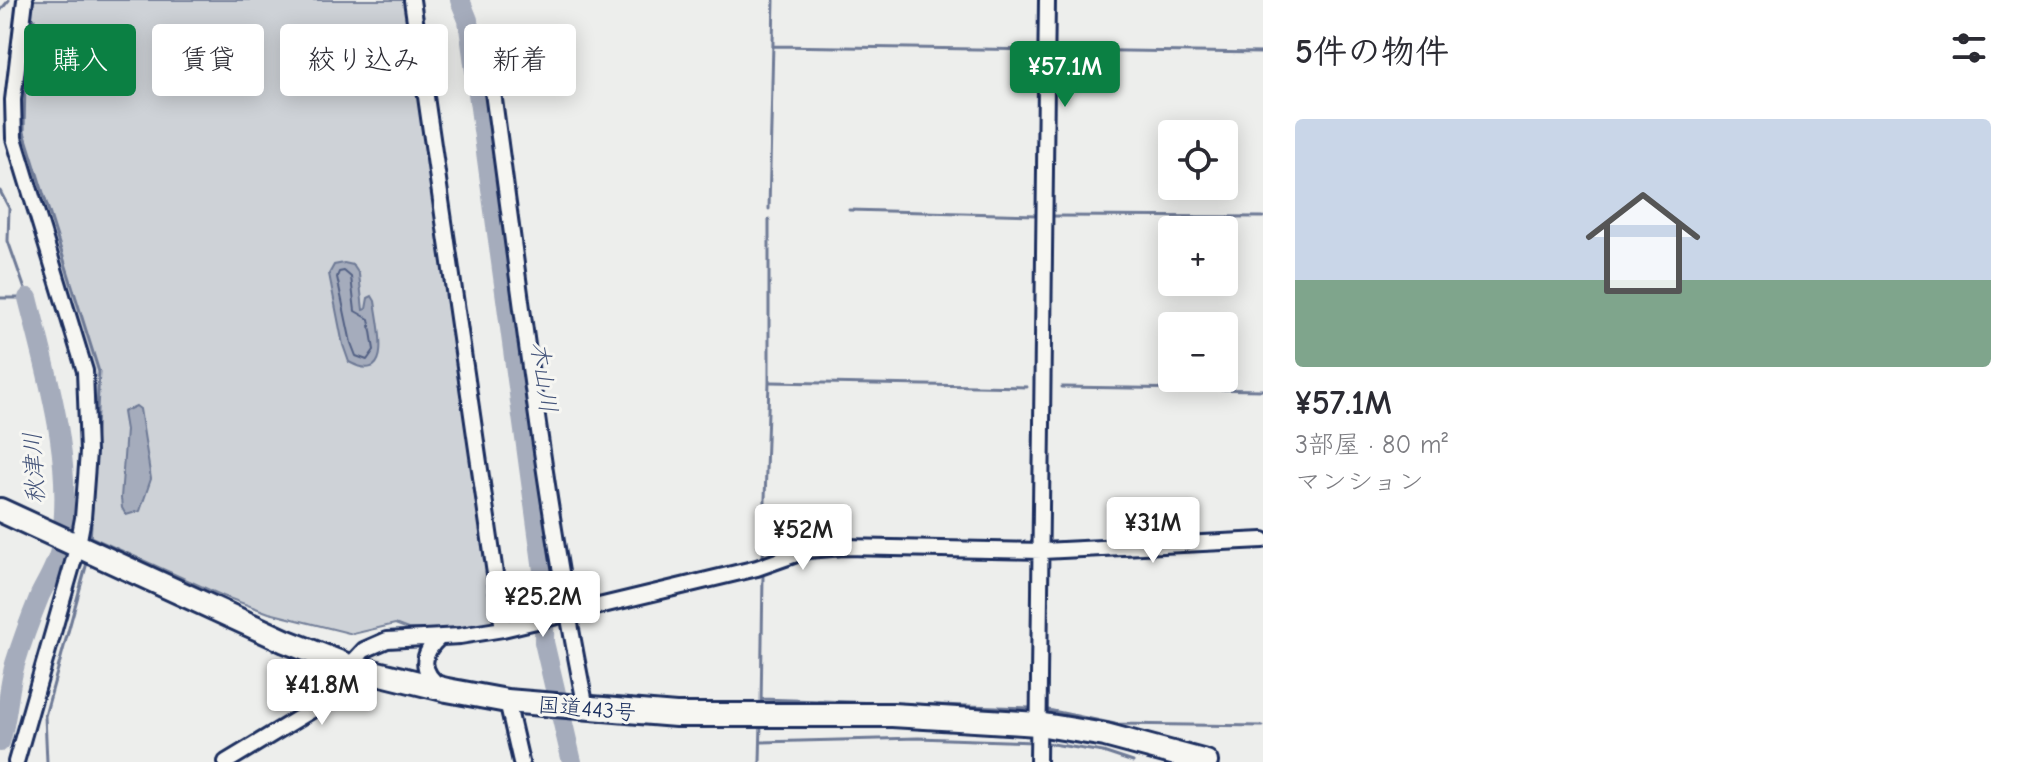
<!DOCTYPE html>
<html lang="ja">
<head>
<meta charset="utf-8">
<style>
	:root { --surface:#fff; --page:#f7f7f7; --text:#2b2b33; --muted:#7c7c81; --line:#e1e1e2; --accent:#0b8043 }
	body { margin:0; font-family:"Comic Neue","Klee One",sans-serif; background:var(--page); color:var(--text); height:100vh; display:flex; flex-direction:column; font-size:30px; white-space:nowrap }
	* { box-sizing:border-box; margin:0 }
	p { font-size:26px; color:var(--muted) }
	.icon { flex:none; width:44px; height:44px; fill:none; stroke:currentColor; stroke-width:2; stroke-linecap:round; stroke-linejoin:round }
	.map { position:relative; flex:1; overflow:hidden }
	.details { display:flex; flex-direction:column; background:var(--surface); width:760px }
	.details>* { flex:none }
	.hud { position:absolute; left:24px; top:24px; width:760px; height:72px; display:flex; gap:16px }
	.controls { position:absolute; left:1158px; top:120px; display:grid; gap:16px }
	.controls a { display:grid; place-items:center; width:80px; height:80px; border-radius:8px; background:var(--surface); box-shadow:0 4px 20px #0003; font-size:40px }
	.price { position:absolute; translate:-50% -68px; padding:0 18px; border-radius:8px; background:#fff; color:#222; font-size:26px; line-height:52px; filter:drop-shadow(0 2px 4px #0008) }
	.price::after { content:''; position:absolute; left:50%; top:48px; width:24px; height:18px; margin-left:-12px; background:inherit; clip-path:polygon(0 0,100% 0,50% 100%) }
	.price.current { background:var(--accent); color:#fff }
	ul { padding:0; list-style:none }
	li { display:grid; align-content:center; gap:16px; height:424px; padding:0 32px }
	li+li { border-top:2px solid var(--line) }
	li span { display:grid; place-items:center; height:248px; border-radius:8px; color:#555 }
	li>.icon { margin-inline-start:auto }
	span .icon { width:144px; height:144px; fill:#fffc; stroke-width:1 }
	li b { font-size:34px }
	h2 { display:flex; justify-content:space-between; align-items:center; height:96px; padding:0 32px; font-size:34px }
	.pill { padding:0 28px; border-radius:8px; background:var(--surface); box-shadow:0 4px 20px #0003; font-size:28px; line-height:72px }
	.pill.current { background:var(--accent); color:#fff }
	main { display:flex; flex:1; min-height:0 }
	.map>svg:first-child { display:block }
	.green { fill:#ced2d7; stroke:#74809a; stroke-width:2 }
	.water { fill:#a5acbc; stroke:#6e7a96; stroke-width:2 }
	.lines { fill:none; stroke-linecap:round; stroke-linejoin:round }
	.shore { stroke:#526184; stroke-width:2 }
	.stream { stroke:#6e7a96; stroke-width:3 }
	.river { stroke:#a5acbc; stroke-width:20 }
	.minor-casing { stroke:#1b2f5e; stroke-width:20 }
	.highway-casing { stroke:#1b2f5e; stroke-width:28 }
	.minor { stroke:#f6f6f2; stroke-width:14 }
	.highway { stroke:#f6f6f2; stroke-width:22 }
	.labels { text-anchor:middle; stroke-width:6; stroke-linejoin:round; paint-order:stroke }
	.street-label { font-size:22px; fill:#1b2f5e; stroke:#f6f6f2 }
	.water-label { font-size:24px; font-style:italic; fill:#44547a; stroke:#f6f6f2 }
</style>
</head>
<body>
<main>
<div class="map">
<svg width="1263" height="762" viewBox="0 0 1263 762">
	<rect width="100%" height="100%" fill="#edeeec"/>
	<filter id="ink" filterUnits="userSpaceOnUse"><feTurbulence type="fractalNoise" baseFrequency=".0125" numOctaves="2"/><feDisplacementMap in="SourceGraphic" scale="16" xChannelSelector="R" yChannelSelector="G"/><feConvolveMatrix kernelMatrix="1 2 1 2 8 2 1 2 1" color-interpolation-filters="sRGB"/></filter>
	<g filter="url(#ink)">
		<path class="green" d="M 30,0 L 404,0 L 498,624 L 446,629 L 408,629 L 395,624 L 353,634 L 269,613 L 223,596 L 87,535 L 92,383 L 17,137 L 16,96 Z"/>
		<path class="water" d="M 344,263 L 353,265 L 359,274 L 363,310 L 366,309 L 368,298 L 372,296 L 375,301 C 378,324 395,387 349,362 L 343,345 L 329,274 L 334,265 Z
			M 136,406 L 140,409 L 151,479 L 140,511 L 126,515 L 122,508 L 121,498 L 126,430 L 123,412 Z"/>
		<g class="lines">
			<path class="shore" d="M 344,271 L 351,277 L 355,311 L 369,319 L 374,350 L 367,360 L 356,356 L 351,343 L 337,277 L 339,272 Z"/>
			<path class="stream" d="M 0,11 L 9,0
				M 34,19 L 25,80 L 24,132 L 99,372 L 90,543
				M 774,46 L 1041,50
				M 1058,50 L 1263,53
				M 0,191 L 9,208 L 8,241 L 28,298 L 0,298
				M 769,209 L 774,0
				M 849,210 L 1037,215
				M 1051,216 L 1263,217
				M 771,382 L 1027,387
				M 1062,387 L 1263,390
				M 763,558 L 769,382 L 769,219
				M 761,699 L 1030,708
				M 761,706 L 763,576
				M 1048,710 L 1115,724 L 1263,726
				M 761,742 L 918,738 L 1033,742
				M 1046,743 L 1103,752 L 1133,762
				M 47,762 L 45,716 L 88,559
				M 760,762 L 761,722"/>
			<path class="river" d="M 460,0 L 468,20 L 545,585 L 544,642 L 572,762
				M 0,742 C 8,716 8,689 15,664 C 22,641 31,617 40,595 C 47,581 57,565 60,550 C 75,465 49,381 28,298"/>
			<defs>
				<path id="minor" d="M 412,0 L 503,629
					M 487,49 C 518,269 542,490 586,708
					M 439,638 C 421,654 420,671 440,686
					M 507,701 L 521,762
					M 16,762 L 78,545 L 83,518 L 88,452 L 85,371 L 14,138 L 13,100 L 25,0
					M 226,762 L 322,704 L 338,688 L 349,666 L 364,650 L 387,640 L 460,636 L 503,629 L 757,568 L 808,550 L 844,547 L 1042,551 L 1263,540
					M 1038,762 L 1047,0"/>
				<path id="highway" d="M 0,510 L 285,641 L 349,666 L 447,690 L 507,701 L 676,715 L 892,715 L 1038,724 L 1105,735 L 1206,762"/>
			</defs>
			<use href="#minor" class="minor-casing"/>
			<use href="#highway" class="highway-casing"/>
			<use href="#minor" class="minor"/>
			<use href="#highway" class="highway"/>
		</g>
	</g>
	<g class="labels">
		<g class="street-label">
			<text transform="translate(587 708) rotate(5)" y="8">国道443号</text>
		</g>
		<g class="water-label">
			<text transform="translate(544 377) rotate(82)" y="8">木山川</text>
			<text transform="translate(34 468) rotate(-93)" y="8">秋津川</text>
		</g>
	</g>
</svg>
<div class="controls">
<a><svg class="icon" aria-label="locate" viewBox="0 0 24 24"><circle cx="12" cy="12" r="6"/><path d="M12 2v4M12 18v4M2 12h4M18 12h4"/></svg></a>
<a>+</a>
<a>−</a>
</div>
<b class="price current" style="left:1065px;top:109px">¥57.1M</b>
<b class="price" style="left:1153px;top:565px">¥31M</b>
<b class="price" style="left:803px;top:572px">¥52M</b>
<b class="price" style="left:543px;top:639px">¥25.2M</b>
<b class="price" style="left:322px;top:727px">¥41.8M</b>
<div class="hud">
<a class="pill current">購入</a>
<a class="pill">賃貸</a>
<a class="pill">絞り込み</a>
<a class="pill">新着</a>
</div>
</div>
<section class="details">
<h2>5件の物件<svg class="icon" aria-label="filters" viewBox="0 0 24 24"><path d="M4 7h16M4 17h16"/><circle cx="9" cy="7" r="2"/><circle cx="15" cy="17" r="2"/></svg></h2>
<ul>
<li><span style="background:linear-gradient(#c9d6e8 65%,#7fa58c 0)"><svg class="icon" aria-label="home" viewBox="0 0 24 24"><path d="M3 11l9-7 9 7M6 9v11h12V9"/></svg></span><div><b>¥57.1M</b><p>3部屋 · 80 m²</p><p>マンション</p></div></li>
</ul>
</section>
</main>
</body>
</html>
